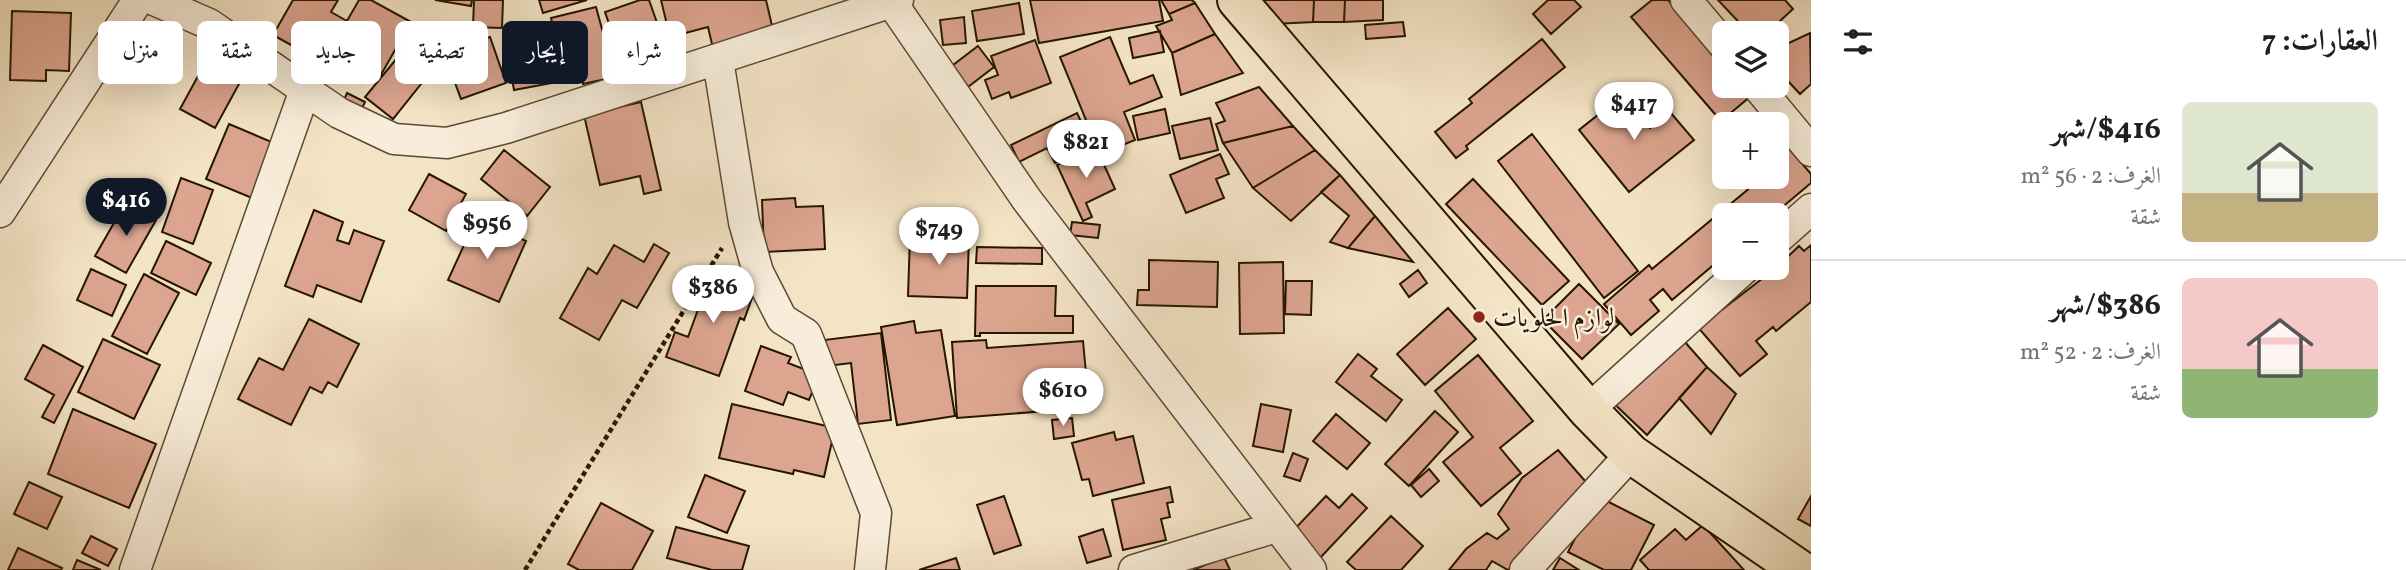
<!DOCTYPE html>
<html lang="ar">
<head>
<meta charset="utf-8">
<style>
	:root { --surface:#fff; --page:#f6f6f6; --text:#202124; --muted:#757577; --line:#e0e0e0; --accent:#111827 }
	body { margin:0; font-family:Vollkorn,Amiri,serif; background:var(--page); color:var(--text); direction:rtl; height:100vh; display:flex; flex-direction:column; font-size:26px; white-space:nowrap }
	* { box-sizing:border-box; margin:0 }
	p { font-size:23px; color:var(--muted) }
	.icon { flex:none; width:38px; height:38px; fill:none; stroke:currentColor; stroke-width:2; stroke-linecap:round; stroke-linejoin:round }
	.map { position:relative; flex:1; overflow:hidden; direction:ltr }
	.panel { display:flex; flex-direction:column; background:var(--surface); width:595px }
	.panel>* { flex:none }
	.banner { position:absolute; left:21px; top:21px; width:665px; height:63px; direction:rtl; display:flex; gap:14px }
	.controls { position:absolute; left:1712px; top:21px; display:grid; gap:14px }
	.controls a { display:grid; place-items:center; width:77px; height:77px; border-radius:10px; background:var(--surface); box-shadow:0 7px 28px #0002; font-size:35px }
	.price { position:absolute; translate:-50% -60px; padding:0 16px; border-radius:24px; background:#fff; color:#222; font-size:23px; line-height:46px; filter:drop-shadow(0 2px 4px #0008) }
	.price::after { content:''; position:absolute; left:50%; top:42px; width:21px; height:16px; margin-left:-10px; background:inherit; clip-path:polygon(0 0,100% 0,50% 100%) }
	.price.active { background:var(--accent); color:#fff }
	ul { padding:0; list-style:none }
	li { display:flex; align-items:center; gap:21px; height:175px; padding:0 28px }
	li+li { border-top:2px solid var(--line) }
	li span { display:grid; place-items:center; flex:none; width:196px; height:140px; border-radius:10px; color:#555 }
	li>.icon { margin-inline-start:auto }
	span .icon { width:84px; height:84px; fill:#fffc; stroke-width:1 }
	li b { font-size:30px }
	h2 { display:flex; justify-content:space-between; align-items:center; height:84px; padding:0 28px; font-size:30px }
	.pill { padding:0 24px; border-radius:10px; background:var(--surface); box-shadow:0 7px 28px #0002; font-size:24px; line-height:63px }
	.pill.active { background:var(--accent); color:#fff }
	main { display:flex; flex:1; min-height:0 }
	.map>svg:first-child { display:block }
	.building { fill:#dca58f; stroke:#261601; stroke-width:2 }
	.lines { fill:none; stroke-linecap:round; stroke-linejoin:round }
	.minor-casing { stroke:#5a4a32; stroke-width:33 }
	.major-casing { stroke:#261601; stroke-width:42 }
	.path { stroke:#261601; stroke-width:4.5; stroke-dasharray:5 3.5; stroke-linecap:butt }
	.minor { stroke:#f8edda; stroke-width:30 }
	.major { stroke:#f4e4c6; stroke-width:38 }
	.poi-dot { fill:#8f2418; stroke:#f8edda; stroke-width:2.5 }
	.labels { text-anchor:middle; stroke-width:5; stroke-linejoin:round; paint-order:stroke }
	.poi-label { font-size:26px; fill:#261601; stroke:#f8edda; text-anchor:start }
</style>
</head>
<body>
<main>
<section class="panel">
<h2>العقارات: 7<svg class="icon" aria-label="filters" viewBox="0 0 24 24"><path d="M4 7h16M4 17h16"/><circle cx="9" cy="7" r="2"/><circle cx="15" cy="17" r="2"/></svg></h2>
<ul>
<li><span style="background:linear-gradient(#dfe7d0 65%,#c2b280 0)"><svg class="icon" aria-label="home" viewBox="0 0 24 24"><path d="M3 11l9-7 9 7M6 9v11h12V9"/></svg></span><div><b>$416/شهر</b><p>الغرف: 2 · 56 m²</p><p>شقة</p></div></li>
<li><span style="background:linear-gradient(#f6c9c9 65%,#8fb573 0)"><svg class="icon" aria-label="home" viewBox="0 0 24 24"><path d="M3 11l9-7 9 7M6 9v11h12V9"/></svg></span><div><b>$386/شهر</b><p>الغرف: 2 · 52 m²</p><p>شقة</p></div></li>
</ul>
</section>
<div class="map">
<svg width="1811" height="570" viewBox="0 0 1811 570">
	<rect width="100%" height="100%" fill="#f4e4c6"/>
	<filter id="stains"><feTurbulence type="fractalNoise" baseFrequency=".00286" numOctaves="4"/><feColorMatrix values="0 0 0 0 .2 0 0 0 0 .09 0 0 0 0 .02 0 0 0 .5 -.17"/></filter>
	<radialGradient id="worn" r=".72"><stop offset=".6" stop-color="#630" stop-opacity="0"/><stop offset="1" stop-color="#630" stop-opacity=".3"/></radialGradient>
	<path class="building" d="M 293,0 L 338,0 L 331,12 L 347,21 L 359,0 L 371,0 L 411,22 L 378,80 L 366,73 L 360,83 L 273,35 Z
		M 435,0 L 472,0 L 471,6 Z
		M 474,0 L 503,0 L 502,28 L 473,27 Z
		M 539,0 L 587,0 L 543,13 Z
		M 640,0 L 649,0 L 662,37 L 648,42 L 654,60 L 625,70 L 605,12 Z
		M 661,0 L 766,0 L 773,30 L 715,57 L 708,27 L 670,37 Z
		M 1030,0 L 1159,0 L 1163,21 L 1039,43 Z
		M 1161,0 L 1192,0 L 1195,3 L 1169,14 Z
		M 1254,0 L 1314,0 L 1313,22 L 1274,24 Z
		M 1314,0 L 1345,0 L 1344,22 L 1313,22 Z
		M 1345,0 L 1383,0 L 1383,20 L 1344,22 Z
		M 1548,0 L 1574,0 L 1581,7 L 1551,34 L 1533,14 Z
		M 1652,0 L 1668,0 L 1724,64 L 1724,86 L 1742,86 L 1751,96 L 1721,121 L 1631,17 Z
		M 1718,0 L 1785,0 L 1793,9 L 1767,33 L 1749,33 Z
		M 1019,3 L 1024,34 L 977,41 L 972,11 Z
		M 1195,3 L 1215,34 L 1172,53 L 1156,26 L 1172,20 L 1169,14 Z
		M 596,7 L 615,77 L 583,84 L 579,64 L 563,68 L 551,18 Z
		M 12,11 L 71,13 L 69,71 L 46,70 L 46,81 L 10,80 Z
		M 964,17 L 966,43 L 943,45 L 940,20 Z
		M 1403,22 L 1405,36 L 1366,39 L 1365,25 Z
		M 1160,31 L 1164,52 L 1133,58 L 1129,38 Z
		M 1810,33 L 1811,84 L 1800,94 L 1776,68 L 1776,49 Z
		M 1215,34 L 1243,73 L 1181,95 L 1172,53 Z
		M 490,37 L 506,83 L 461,99 L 444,53 Z
		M 1110,37 L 1130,84 L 1153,75 L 1162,97 L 1124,112 L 1135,140 L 1100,154 L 1060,57 Z
		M 544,38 L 552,83 L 514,90 L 506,45 Z
		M 1542,39 L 1565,67 L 1466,146 L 1468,149 L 1456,158 L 1435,132 L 1472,103 L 1469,99 Z
		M 1035,40 L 1051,83 L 1011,98 L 1009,92 L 992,99 L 985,80 L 998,75 L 991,56 Z
		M 216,43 L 251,62 L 215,128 L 180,109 Z
		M 978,46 L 994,67 L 960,93 L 944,72 Z
		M 402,52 L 429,74 L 393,119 L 365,97 Z
		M 1259,87 L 1293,126 L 1223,143 L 1216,124 L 1225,121 L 1216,103 Z
		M 347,93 L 365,102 L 358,117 L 340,109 Z
		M 1623,95 L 1650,128 L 1670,112 L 1694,140 L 1629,192 L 1579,130 Z
		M 641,102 L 661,190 L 644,194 L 640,176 L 600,185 L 584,115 Z
		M 1165,109 L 1170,133 L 1138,140 L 1133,116 Z
		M 1077,113 L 1092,145 L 1055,163 L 1047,148 L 1019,162 L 1011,145 Z
		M 1210,118 L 1218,150 L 1180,159 L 1172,126 Z
		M 229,124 L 281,146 L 257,200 L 206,179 Z
		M 1293,126 L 1315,150 L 1253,188 L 1223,143 Z
		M 1776,133 L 1811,174 L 1811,183 L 1773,215 L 1724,215 L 1724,256 L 1672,300 L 1663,289 L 1650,300 L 1659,311 L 1631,335 L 1604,304 L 1649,265 L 1652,269 L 1763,177 L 1776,177 Z
		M 1532,134 L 1638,271 L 1604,298 L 1498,161 Z
		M 1096,147 L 1115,189 L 1086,203 L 1092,217 L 1083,221 L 1057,165 Z
		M 504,150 L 550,187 L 527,216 L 481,179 Z
		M 1315,150 L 1340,175 L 1291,221 L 1253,188 Z
		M 1220,154 L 1229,174 L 1216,179 L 1224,198 L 1186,213 L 1170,175 Z
		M 429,174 L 466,194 L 446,231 L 409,210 Z
		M 1340,175 L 1375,216 L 1348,248 L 1330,242 L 1349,216 L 1321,192 Z
		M 181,178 L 213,190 L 193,244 L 162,232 Z
		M 1473,179 L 1569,281 L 1542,305 L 1446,204 Z
		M 795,198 L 796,207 L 823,206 L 825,249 L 764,252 L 762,200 Z
		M 126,202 L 156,220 L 126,273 L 95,256 Z
		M 314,210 L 343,222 L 337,240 L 349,244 L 354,230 L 384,241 L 361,302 L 317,285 L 313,297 L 285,286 Z
		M 1375,216 L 1413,262 L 1348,248 Z
		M 476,219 L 526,241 L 499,302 L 448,280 Z
		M 1072,222 L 1100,225 L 1098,238 L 1070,235 Z
		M 910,237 L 969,238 L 967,298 L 908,296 Z
		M 166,241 L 211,263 L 196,295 L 151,273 Z
		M 654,244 L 669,253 L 637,308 L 622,300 L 599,340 L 560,318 L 588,268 L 597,274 L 614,245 L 644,262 Z
		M 1811,245 L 1811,302 L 1776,331 L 1773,327 L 1756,341 L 1767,354 L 1740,376 L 1695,324 L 1719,305 L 1723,309 L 1776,268 L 1799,246 L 1804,251 Z
		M 977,247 L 1042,248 L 1042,264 L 976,263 Z
		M 1149,260 L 1218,262 L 1217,307 L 1137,305 L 1138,290 L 1149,290 Z
		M 1283,262 L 1284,333 L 1240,334 L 1239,263 Z
		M 91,269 L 126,285 L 112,316 L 77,300 Z
		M 1418,270 L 1427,283 L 1409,297 L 1400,284 Z
		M 712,271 L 756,287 L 744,320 L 740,318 L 719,376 L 666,357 L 675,332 L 688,337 Z
		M 144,274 L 179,293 L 147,354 L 112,336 Z
		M 1286,281 L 1312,281 L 1311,315 L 1285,314 Z
		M 1579,284 L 1619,324 L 1582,359 L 1543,320 Z
		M 976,286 L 1056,286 L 1055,316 L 1073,316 L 1073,333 L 980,333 L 980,336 L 975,336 Z
		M 1448,308 L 1476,339 L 1425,385 L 1397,354 Z
		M 309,319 L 359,344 L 337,387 L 328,382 L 322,393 L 310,387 L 291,425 L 238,399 L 259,358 L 283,370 Z
		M 914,321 L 916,333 L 941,330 L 955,416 L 897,425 L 881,327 Z
		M 881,333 L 891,420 L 858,424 L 851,363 L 827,366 L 824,340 Z
		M 1677,333 L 1707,367 L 1647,435 L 1607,397 Z
		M 103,339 L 160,365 L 134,419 L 78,392 Z
		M 986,340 L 987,348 L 1083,341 L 1086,373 L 1069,375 L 1071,393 L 1058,394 L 1059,410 L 957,418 L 952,342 Z
		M 43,345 L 83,367 L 54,423 L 42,417 L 54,395 L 25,379 Z
		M 761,346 L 791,357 L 788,363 L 819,375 L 809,400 L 788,392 L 783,405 L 745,391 Z
		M 1358,354 L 1377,369 L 1371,376 L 1402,400 L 1386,421 L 1336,382 Z
		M 1478,355 L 1533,421 L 1500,448 L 1521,473 L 1481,506 L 1443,462 L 1473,437 L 1435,391 Z
		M 1707,367 L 1736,394 L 1711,434 L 1679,398 Z
		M 732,404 L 835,428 L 824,477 L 794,470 L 793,474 L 719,458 Z
		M 1261,404 L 1291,410 L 1283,452 L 1253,446 Z
		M 73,409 L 156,444 L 129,508 L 48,474 Z
		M 1435,411 L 1458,432 L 1409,486 L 1385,464 Z
		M 1336,414 L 1370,443 L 1347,469 L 1313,441 Z
		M 1072,418 L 1074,436 L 1054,439 L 1052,420 Z
		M 1114,432 L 1116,440 L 1133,436 L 1144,483 L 1093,496 L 1089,479 L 1082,480 L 1072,443 Z
		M 1558,450 L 1586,482 L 1550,537 L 1508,570 L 1492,561 L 1486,570 L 1449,570 L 1466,549 L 1487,533 L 1497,539 L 1509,529 L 1498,514 L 1522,478 Z
		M 1293,453 L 1308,459 L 1300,481 L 1284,476 Z
		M 1429,469 L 1439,481 L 1421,497 L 1411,485 Z
		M 705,475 L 745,491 L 727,533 L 688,517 Z
		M 29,482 L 62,497 L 47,529 L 14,514 Z
		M 1170,487 L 1173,502 L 1167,503 L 1170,517 L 1161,519 L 1166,540 L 1123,550 L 1112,500 Z
		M 1352,494 L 1367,508 L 1320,558 L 1292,532 L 1326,496 L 1339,508 Z
		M 1004,496 L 1021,545 L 994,554 L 977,505 Z
		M 1597,496 L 1654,525 L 1631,570 L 1604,570 L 1568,552 Z
		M 1811,496 L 1811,526 L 1798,519 Z
		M 601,503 L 653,531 L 632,570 L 579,570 L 568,564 Z
		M 1391,516 L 1423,546 L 1401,570 L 1356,570 L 1347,562 Z
		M 1703,525 L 1744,570 L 1649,570 L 1640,560 L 1675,529 L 1686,540 Z
		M 676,527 L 749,546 L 742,570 L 712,570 L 667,558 Z
		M 1103,529 L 1111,556 L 1087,563 L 1079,537 Z
		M 91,536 L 117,549 L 108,566 L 82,553 Z
		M 18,548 L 62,568 L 61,570 L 8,570 Z
		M 1224,557 L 1230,570 L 1193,570 Z
		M 956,558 L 960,570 L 919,570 Z
		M 1560,558 L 1579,570 L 1553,570 Z
		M 77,560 L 101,570 L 73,570 Z"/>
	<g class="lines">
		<defs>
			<path id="minor" d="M 154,0 L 209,24 L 339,113 L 394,139 L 447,143 L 506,128 L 898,0
				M 890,0 L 1027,200 L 1311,570
				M 1686,0 L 1724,45
				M 718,60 L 744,222 L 758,272 L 782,319 L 806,334 L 876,513 L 870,570
				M 1757,86 L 1811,151
				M 0,212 L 138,0
				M 1776,240 L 1811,209
				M 1588,410 L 1745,268
				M 135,570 L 305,90
				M 1134,570 L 1276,527
				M 1525,570 L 1631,454"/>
			<path id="major" d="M 1237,0 L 1588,410 L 1631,454 L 1800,570"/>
		</defs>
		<use href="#minor" class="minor-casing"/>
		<use href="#major" class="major-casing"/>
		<path class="path" d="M 525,570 L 722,248"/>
		<use href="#minor" class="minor"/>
		<use href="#major" class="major"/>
	</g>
	<circle class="poi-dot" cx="1479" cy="317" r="7"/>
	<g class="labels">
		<g class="poi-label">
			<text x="1493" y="326">لوازم الحلويات</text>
		</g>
	</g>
	<rect width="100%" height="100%" filter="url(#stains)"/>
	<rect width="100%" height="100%" fill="url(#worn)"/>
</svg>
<div class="controls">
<a><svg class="icon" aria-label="layers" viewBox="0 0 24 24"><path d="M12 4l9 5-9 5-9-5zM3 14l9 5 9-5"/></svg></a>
<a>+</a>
<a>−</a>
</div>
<b class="price" style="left:1634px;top:142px">$417</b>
<b class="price" style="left:1086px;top:180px">$821</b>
<b class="price active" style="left:126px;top:238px">$416</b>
<b class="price" style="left:487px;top:261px">$956</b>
<b class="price" style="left:939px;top:267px">$749</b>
<b class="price" style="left:713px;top:325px">$386</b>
<b class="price" style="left:1063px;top:428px">$610</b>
<div class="banner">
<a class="pill">شراء</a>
<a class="pill active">إيجار</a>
<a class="pill">تصفية</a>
<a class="pill">جديد</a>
<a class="pill">شقة</a>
<a class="pill">منزل</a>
</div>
</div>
</main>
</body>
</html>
